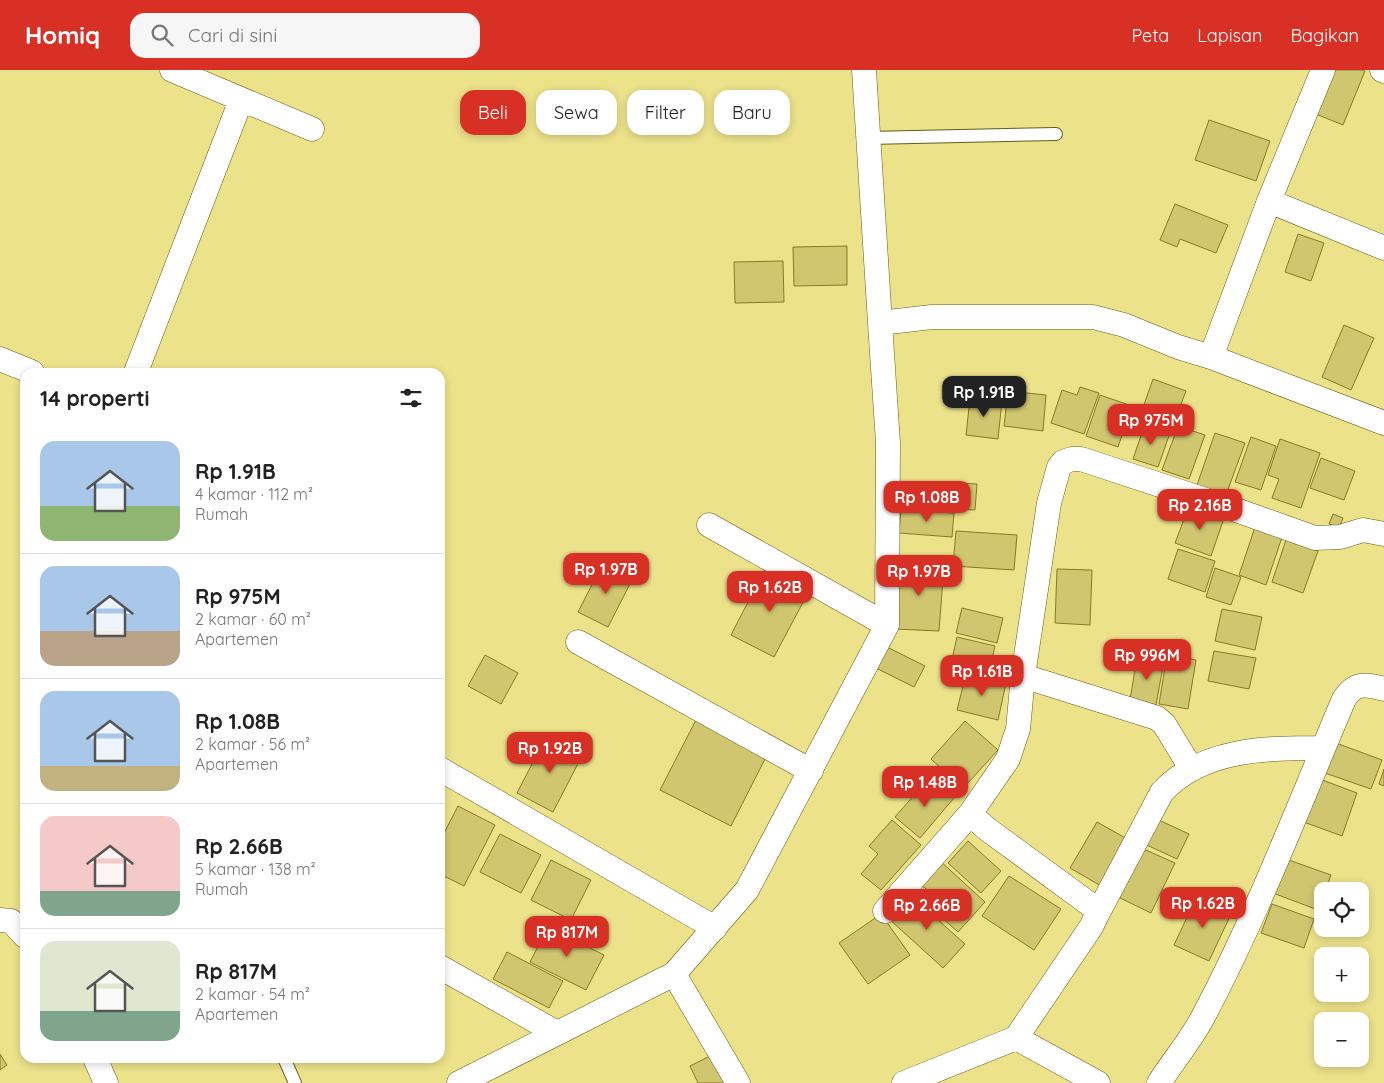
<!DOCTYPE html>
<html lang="id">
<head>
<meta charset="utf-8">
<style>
	:root { --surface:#fff; --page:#f6f6f6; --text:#222; --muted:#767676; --line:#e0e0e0; --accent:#d93025 }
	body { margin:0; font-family:Quicksand,sans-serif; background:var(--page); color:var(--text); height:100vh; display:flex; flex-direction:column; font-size:19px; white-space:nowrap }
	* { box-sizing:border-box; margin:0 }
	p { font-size:16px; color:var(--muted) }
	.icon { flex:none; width:28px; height:28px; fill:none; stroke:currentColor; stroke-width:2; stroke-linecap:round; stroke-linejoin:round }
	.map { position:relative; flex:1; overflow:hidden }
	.drawer { position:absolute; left:20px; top:298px; width:425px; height:695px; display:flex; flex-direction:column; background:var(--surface); border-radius:15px; box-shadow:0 2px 8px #0003 }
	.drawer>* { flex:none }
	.banner { position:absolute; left:460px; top:20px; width:475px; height:45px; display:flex; gap:10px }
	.buttons { position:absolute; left:1314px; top:812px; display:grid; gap:10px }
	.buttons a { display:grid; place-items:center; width:55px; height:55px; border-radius:10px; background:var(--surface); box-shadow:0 2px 8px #0003; font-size:25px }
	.price { position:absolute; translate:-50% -42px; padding:0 11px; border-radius:10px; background:var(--accent); color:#fff; font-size:16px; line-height:32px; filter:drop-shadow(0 1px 2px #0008) }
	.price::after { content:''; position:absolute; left:50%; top:30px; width:15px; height:11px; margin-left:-8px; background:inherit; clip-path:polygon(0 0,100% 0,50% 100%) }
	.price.current { background:#222; color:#fff }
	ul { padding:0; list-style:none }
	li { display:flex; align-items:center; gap:15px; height:125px; padding:0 20px }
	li+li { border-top:1px solid var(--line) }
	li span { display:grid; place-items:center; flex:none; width:140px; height:100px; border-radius:15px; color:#555 }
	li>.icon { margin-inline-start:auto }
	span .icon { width:60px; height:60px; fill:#fffc; stroke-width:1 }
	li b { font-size:21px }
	h2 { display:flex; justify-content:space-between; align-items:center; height:60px; padding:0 20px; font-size:21px }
	.pill { padding:0 18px; border-radius:15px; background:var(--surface); box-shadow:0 2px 8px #0003; font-size:18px; line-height:45px }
	.pill.current { background:var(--accent); color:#fff }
	header { display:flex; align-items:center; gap:30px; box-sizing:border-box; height:70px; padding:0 25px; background:var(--accent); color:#fff }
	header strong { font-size:24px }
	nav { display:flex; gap:28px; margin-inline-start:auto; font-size:18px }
	.search { width:350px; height:45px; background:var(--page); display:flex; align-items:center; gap:12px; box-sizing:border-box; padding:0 18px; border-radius:15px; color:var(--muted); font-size:19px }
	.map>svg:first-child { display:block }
	.building { fill:#d1c670; stroke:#867b1f }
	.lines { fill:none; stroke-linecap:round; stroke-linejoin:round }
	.lane-casing { stroke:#645c17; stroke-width:14 }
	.street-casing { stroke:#645c17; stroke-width:25 }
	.lane { stroke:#fff; stroke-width:12 }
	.street { stroke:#fff; stroke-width:24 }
</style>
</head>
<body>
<header>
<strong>Homiq</strong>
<div class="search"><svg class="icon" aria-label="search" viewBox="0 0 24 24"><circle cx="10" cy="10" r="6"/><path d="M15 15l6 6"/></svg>Cari di sini</div>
<nav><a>Peta</a><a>Lapisan</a><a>Bagikan</a></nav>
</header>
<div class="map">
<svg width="1384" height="1013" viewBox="0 0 1384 1013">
	<rect width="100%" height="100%" fill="#ece28a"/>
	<path class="building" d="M 1328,0 L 1362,0 L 1365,1 L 1343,55 L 1311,42 Z
		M 1209,50 L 1270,71 L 1256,111 L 1195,90 Z
		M 1175,134 L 1228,155 L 1216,183 L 1180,169 L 1177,177 L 1160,170 Z
		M 1298,164 L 1324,173 L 1311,211 L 1285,202 Z
		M 847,176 L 847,215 L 794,216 L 793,177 Z
		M 783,191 L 784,232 L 735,233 L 734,192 Z
		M 1344,255 L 1374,268 L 1351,320 L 1322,307 Z
		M 1153,309 L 1186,321 L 1172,358 L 1140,346 Z
		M 1080,317 L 1099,323 L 1084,364 L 1051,353 L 1062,320 L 1077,325 Z
		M 1008,321 L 1046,325 L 1043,361 L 1004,356 Z
		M 1100,325 L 1132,336 L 1118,377 L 1086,366 Z
		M 970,328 L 1002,331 L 998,369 L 966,365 Z
		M 1145,354 L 1170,363 L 1158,397 L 1133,389 Z
		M 1178,356 L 1205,365 L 1189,409 L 1162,400 Z
		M 1215,363 L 1245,373 L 1226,425 L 1197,415 Z
		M 1251,367 L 1276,376 L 1261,420 L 1235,412 Z
		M 1280,369 L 1320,383 L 1301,438 L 1272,428 L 1279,409 L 1268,405 Z
		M 1321,388 L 1355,401 L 1344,430 L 1310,418 Z
		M 944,412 L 977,414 L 975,440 L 943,438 Z
		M 1189,436 L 1224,448 L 1211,486 L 1175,473 Z
		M 901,440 L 954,443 L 952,467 L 899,463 Z
		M 1333,444 L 1343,448 L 1339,458 L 1329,454 Z
		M 1255,457 L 1282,467 L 1266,515 L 1239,505 Z
		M 956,461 L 1017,465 L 1014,500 L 953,496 Z
		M 1286,470 L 1318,481 L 1303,523 L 1272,512 Z
		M 1178,479 L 1215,491 L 1205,522 L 1168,509 Z
		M 899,492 L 944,495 L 939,561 L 895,559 Z
		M 603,493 L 633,508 L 608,557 L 578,542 Z
		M 1215,498 L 1241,507 L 1231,535 L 1206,527 Z
		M 765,499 L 809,521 L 774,587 L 731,565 Z
		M 1057,499 L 1092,500 L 1090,555 L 1055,553 Z
		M 962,538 L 1003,548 L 997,573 L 956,563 Z
		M 1222,539 L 1262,547 L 1255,580 L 1215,571 Z
		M 957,567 L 995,576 L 988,607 L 950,598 Z
		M 885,576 L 925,596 L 914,617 L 874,597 Z
		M 1214,581 L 1256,588 L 1249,619 L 1208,611 Z
		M 485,585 L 518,603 L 501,634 L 468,616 Z
		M 1167,585 L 1196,590 L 1188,639 L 1159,634 Z
		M 1137,587 L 1164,591 L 1156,635 L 1130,630 Z
		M 966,604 L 1006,613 L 998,650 L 957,640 Z
		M 696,650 L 766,687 L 731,756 L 660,720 Z
		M 965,651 L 998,680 L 957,725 L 939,709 L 945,702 L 931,689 Z
		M 547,665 L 583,684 L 553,742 L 517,723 Z
		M 1336,673 L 1382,690 L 1371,719 L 1325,703 Z
		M 1384,699 L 1384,716 L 1379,714 Z
		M 930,707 L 954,728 L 920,768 L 895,747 Z
		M 1317,708 L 1357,723 L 1342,766 L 1301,751 Z
		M 458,736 L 495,755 L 464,816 L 440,804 L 440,771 Z
		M 1150,746 L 1189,764 L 1177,789 L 1138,771 Z
		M 892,750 L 921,775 L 881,820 L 861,804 L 878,784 L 869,776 Z
		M 1097,752 L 1129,770 L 1101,816 L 1070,798 Z
		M 500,764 L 541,785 L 521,823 L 480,802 Z
		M 968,771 L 1001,801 L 981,823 L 948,793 Z
		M 1139,777 L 1175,793 L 1151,843 L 1116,826 Z
		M 938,789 L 985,832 L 958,862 L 925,833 L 933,825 L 918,812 Z
		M 1286,789 L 1331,805 L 1325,821 L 1322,821 L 1322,829 L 1318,840 L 1273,823 Z
		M 551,790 L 591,810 L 571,850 L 531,830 Z
		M 1009,806 L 1061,839 L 1034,880 L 982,846 Z
		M 910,825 L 965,874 L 943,898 L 888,848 Z
		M 1197,826 L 1232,842 L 1209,891 L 1174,875 Z
		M 1272,834 L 1314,849 L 1304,878 L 1261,863 Z
		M 881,844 L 910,885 L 868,914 L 839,873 Z
		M 548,857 L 604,885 L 586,920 L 530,892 Z
		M 507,882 L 563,911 L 549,938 L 493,909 Z
		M 716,983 L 732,1013 L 698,1013 L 690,996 Z
		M 0,984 L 7,995 L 0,1000 Z"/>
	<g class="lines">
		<defs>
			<path id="lane" d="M 868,68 L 1056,64
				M 284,988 L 295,1013"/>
			<path id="street" d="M 172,0 L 312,59
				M 864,0 L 880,253
				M 1382,0 L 1384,1
				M 1269,131 L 1384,178
				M 1211,287 L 1384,353
				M 0,289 L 32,302
				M 136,302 L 241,30
				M 709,455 L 887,555
				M 578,572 L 811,701
				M 1023,606 L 1157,648 L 1164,654 L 1191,698
				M 440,699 L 715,858
				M 885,841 L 970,744 L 1008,689 L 1018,659 L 1023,606 L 1049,433 L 1059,397 L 1063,392 L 1072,389 L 1081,389 L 1236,440 L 1315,468 L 1340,467 L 1363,460 L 1384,464
				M 1099,841 L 1162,722 C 1203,678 1267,678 1323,678
				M 0,850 L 11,851 L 25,866
				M 440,897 L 557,963
				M 674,904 L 738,1013
				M 1016,968 L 1098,1013
				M 95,988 L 106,1013
				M 459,1013 L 674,904 L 747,820 L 887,555 L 888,373 L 880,253 L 932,247 L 1093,247 L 1124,255 L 1178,277 L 1211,287 L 1269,131 L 1323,0
				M 904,1013 L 1016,968 L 1091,857 L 1099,841 L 987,759 L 970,744
				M 1159,1013 C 1173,991 1191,970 1203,947 C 1257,845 1299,735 1344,629 C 1355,612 1366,614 1384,619"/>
		</defs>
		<use href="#lane" class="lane-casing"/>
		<use href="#street" class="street-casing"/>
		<use href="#lane" class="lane"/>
		<use href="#street" class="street"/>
	</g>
</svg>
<div class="buttons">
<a><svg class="icon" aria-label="locate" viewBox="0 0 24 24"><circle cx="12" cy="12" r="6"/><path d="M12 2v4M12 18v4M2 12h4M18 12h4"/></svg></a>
<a>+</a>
<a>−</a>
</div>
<b class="price current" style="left:984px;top:348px">Rp 1.91B</b>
<b class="price" style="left:1151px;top:376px">Rp 975M</b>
<b class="price" style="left:927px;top:453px">Rp 1.08B</b>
<b class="price" style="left:1200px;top:461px">Rp 2.16B</b>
<b class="price" style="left:606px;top:525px">Rp 1.97B</b>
<b class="price" style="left:919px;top:527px">Rp 1.97B</b>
<b class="price" style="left:770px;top:543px">Rp 1.62B</b>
<b class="price" style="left:1147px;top:611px">Rp 996M</b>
<b class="price" style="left:982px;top:627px">Rp 1.61B</b>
<b class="price" style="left:550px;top:704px">Rp 1.92B</b>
<b class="price" style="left:925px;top:738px">Rp 1.48B</b>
<b class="price" style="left:1203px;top:859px">Rp 1.62B</b>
<b class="price" style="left:927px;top:861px">Rp 2.66B</b>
<b class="price" style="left:567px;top:888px">Rp 817M</b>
<div class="banner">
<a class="pill current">Beli</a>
<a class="pill">Sewa</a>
<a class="pill">Filter</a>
<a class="pill">Baru</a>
</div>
<section class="drawer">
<h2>14 properti<svg class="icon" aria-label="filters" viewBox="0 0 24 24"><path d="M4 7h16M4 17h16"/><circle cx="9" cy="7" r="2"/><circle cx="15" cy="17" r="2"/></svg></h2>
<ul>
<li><span style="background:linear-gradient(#a9c7e8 65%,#8fb573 0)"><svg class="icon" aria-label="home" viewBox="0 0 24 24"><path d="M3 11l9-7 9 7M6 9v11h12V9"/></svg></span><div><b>Rp 1.91B</b><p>4 kamar · 112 m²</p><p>Rumah</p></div></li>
<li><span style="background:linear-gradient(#a9c7e8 65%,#b9a48a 0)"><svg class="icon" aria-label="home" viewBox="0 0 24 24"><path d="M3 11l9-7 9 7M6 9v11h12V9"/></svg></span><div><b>Rp 975M</b><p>2 kamar · 60 m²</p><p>Apartemen</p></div></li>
<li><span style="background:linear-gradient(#a9c7e8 75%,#c2b280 0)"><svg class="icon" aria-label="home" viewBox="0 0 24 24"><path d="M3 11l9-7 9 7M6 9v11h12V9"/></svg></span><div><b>Rp 1.08B</b><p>2 kamar · 56 m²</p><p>Apartemen</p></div></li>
<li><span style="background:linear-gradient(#f6c9c9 75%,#7fa58c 0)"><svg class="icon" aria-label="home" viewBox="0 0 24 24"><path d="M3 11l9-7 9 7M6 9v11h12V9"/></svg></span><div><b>Rp 2.66B</b><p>5 kamar · 138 m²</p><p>Rumah</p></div></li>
<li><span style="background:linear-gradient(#dfe7d0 70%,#7fa58c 0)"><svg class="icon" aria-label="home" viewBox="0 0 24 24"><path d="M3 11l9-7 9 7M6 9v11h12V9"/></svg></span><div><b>Rp 817M</b><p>2 kamar · 54 m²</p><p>Apartemen</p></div></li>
</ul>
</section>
</div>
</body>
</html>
